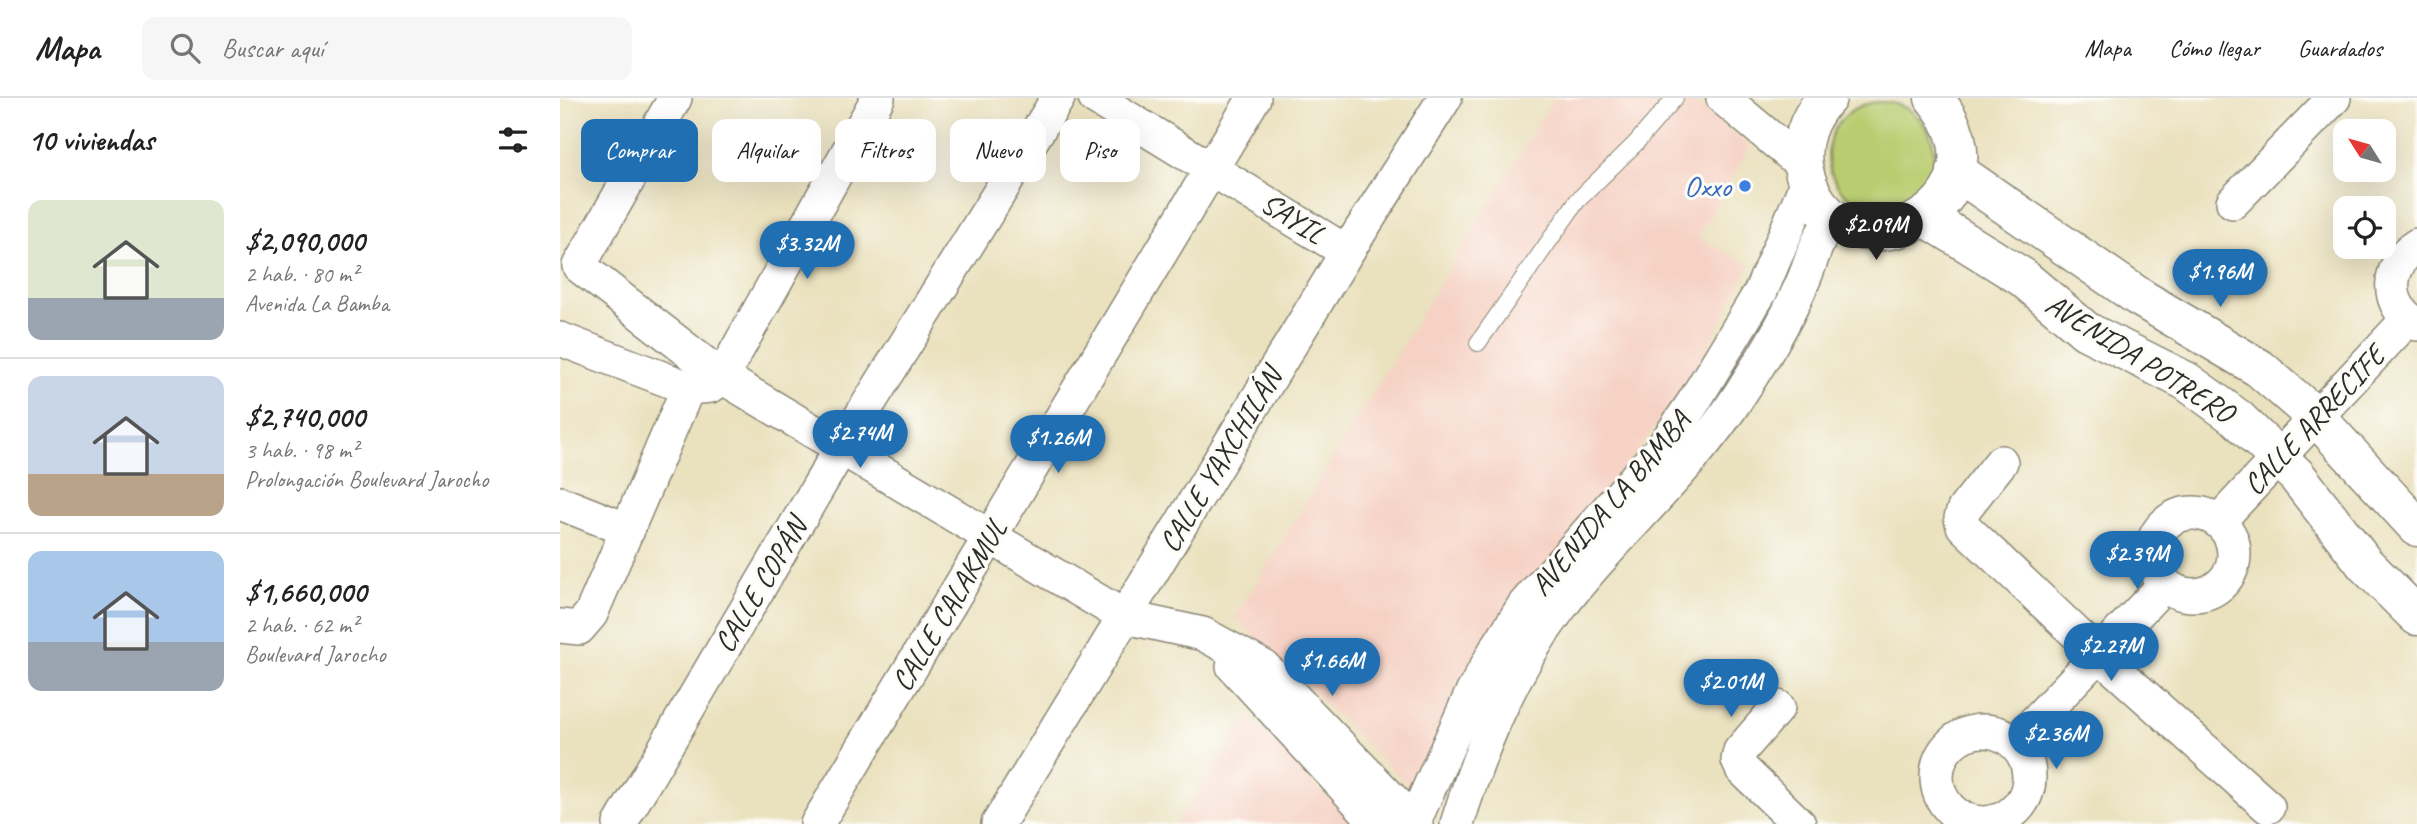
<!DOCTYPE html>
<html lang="es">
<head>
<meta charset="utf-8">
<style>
	:root { --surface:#fff; --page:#f6f6f6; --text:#222; --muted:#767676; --line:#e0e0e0; --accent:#1f6fb2 }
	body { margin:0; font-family:Caveat,sans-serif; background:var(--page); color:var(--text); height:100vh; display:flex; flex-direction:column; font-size:26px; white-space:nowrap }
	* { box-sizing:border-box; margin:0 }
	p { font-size:23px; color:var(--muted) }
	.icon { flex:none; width:38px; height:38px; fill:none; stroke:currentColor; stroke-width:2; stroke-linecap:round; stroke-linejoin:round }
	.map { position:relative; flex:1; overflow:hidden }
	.details { display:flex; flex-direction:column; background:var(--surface); width:560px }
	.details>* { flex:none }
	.hud { position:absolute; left:21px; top:21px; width:665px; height:63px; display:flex; gap:14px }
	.needle { width:46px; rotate:307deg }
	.buttons { position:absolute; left:1773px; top:21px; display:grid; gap:14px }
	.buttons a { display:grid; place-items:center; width:63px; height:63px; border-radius:14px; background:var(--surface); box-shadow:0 7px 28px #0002; font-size:35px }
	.price { position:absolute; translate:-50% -60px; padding:0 16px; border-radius:24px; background:var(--accent); color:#fff; font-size:23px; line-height:46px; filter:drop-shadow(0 2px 4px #0008) }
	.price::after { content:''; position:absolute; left:50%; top:42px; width:21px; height:16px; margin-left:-10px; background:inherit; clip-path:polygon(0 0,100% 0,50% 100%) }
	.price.on { background:#222; color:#fff }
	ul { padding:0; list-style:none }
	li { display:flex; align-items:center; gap:21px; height:175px; padding:0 28px }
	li+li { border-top:2px solid var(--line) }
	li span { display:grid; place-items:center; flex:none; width:196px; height:140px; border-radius:14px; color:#555 }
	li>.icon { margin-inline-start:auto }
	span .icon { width:84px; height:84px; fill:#fffc; stroke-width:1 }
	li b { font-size:30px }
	h2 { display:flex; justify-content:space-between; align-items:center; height:84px; padding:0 28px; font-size:30px }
	.chip { padding:0 24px; border-radius:14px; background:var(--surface); box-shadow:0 7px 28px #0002; font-size:24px; line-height:63px }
	.chip.on { background:var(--accent); color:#fff }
	header { display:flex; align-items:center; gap:42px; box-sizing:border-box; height:98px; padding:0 35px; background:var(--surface); border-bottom:2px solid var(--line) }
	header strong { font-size:33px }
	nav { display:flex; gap:38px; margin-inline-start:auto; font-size:24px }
	.search { width:490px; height:63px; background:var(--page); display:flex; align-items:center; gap:18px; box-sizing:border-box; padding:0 24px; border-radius:14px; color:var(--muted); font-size:26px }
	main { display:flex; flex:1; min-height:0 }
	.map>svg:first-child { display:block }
	.built { fill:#f6d2c5 }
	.green { fill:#b9cc70; stroke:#727c4e; stroke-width:2 }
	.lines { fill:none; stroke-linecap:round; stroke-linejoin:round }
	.service-casing { stroke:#8a8674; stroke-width:18 }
	.minor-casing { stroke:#8a8674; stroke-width:36 }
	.tertiary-casing { stroke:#8a8674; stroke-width:41 }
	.service { stroke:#fff; stroke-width:16 }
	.minor { stroke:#fff; stroke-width:33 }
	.tertiary { stroke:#fff; stroke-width:38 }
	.shop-dot { fill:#3f7fe0; stroke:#fdfcf7; stroke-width:2.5 }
	.labels { text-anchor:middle; stroke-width:6; stroke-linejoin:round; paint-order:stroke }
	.shop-label { font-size:30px; fill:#366cbe; stroke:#fdfcf7; text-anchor:end }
	.street-label { font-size:30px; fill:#2b2b2b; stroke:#fdfcf7 }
</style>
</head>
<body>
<header>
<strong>Mapa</strong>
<div class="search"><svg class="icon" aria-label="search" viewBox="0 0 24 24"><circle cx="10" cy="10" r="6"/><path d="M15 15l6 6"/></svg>Buscar aquí</div>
<nav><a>Mapa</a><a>Cómo llegar</a><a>Guardados</a></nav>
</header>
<main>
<section class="details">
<h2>10 viviendas<svg class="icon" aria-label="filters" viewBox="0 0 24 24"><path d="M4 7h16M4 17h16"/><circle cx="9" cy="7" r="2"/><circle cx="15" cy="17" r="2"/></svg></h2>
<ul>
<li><span style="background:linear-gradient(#dfe7d0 70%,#9aa5b1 0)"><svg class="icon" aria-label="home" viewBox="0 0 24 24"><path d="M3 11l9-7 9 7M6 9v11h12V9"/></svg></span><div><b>$2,090,000</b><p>2 hab. · 80 m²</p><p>Avenida La Bamba</p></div></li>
<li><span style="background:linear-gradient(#c9d6e8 70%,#b9a48a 0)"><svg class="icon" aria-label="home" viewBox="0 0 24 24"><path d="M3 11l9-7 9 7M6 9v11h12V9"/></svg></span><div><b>$2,740,000</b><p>3 hab. · 98 m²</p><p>Prolongación Boulevard Jarocho</p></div></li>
<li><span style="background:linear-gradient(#a9c7e8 65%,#9aa5b1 0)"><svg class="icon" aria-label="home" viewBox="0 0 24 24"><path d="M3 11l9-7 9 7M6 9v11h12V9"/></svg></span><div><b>$1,660,000</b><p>2 hab. · 62 m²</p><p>Boulevard Jarocho</p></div></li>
</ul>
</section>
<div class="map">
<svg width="1857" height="726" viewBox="0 0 1857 726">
	<rect width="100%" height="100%" fill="#fdfcf7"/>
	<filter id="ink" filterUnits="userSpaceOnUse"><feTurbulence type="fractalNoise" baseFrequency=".0143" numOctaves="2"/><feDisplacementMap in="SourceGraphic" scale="14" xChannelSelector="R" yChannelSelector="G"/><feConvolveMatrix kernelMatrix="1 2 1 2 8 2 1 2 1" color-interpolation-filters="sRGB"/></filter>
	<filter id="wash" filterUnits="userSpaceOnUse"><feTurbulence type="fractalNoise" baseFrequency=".00686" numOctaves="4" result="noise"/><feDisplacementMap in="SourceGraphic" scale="28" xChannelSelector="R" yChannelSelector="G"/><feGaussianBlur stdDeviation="1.57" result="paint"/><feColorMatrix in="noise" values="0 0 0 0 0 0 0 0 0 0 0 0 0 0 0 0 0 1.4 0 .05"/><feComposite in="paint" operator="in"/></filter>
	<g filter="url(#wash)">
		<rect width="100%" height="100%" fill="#eae1be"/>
		<path class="built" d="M 994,0 L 1128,0 L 1190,48 L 1138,139 L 1190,167 L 1139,267 L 1063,373 L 914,559 L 891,600 L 853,692 L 675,519 Z
			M 689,618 L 794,726 L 615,726 Z"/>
		<path class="green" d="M1268 57a53 53 0 1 1 106 0a53 53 0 1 1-106 0Z"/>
	</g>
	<g filter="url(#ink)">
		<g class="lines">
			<defs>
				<path id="service" d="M 918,245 L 1017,103 L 1075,46 L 1115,0"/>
				<path id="minor" d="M 115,0 L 19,168 L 162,279 L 565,519 L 643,536 L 704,569 L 856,726
					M 535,0 L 787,154
					M 1163,0 L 1243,67
					M 1673,104 L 1774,0
					M 1857,147 C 1826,166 1823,208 1857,226
					M 0,241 L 128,290 L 151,288 L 162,279 L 318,0
					M 1441,364 L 1404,411 L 1401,420 L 1403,428 L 1539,557 L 1708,709
					M 0,405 L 68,432
					M1592 456a41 41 0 1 1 82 0a41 41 0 1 1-82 0Z
					M 1659,423 L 1848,221
					M 0,528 L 19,530 L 31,516 L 128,290
					M 673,568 L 818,726
					M 1218,609 L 1180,653 L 1178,662 L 1182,671 L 1239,726
					M1377 679a46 46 0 1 1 92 0a46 46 0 1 1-92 0Z
					M 1455,645 L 1605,486
					M 60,726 L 280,352 L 498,0
					M 257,726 L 694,0
					M 438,726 L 787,154 L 885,0
					M 853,726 L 910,599 L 935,553 L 965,506 L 1105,346 L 1133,305 L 1201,193 L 1247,84
					M 897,726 C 921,649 950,576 999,511 C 1055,436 1129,376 1180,296 C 1202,262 1224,227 1240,190 C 1252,166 1255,138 1275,120"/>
				<path id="tertiary" d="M 1267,0 C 1248,18 1238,47 1244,73 C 1274,196 1465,110 1374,0
					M 1396,73 L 1579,199 L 1699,270 L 1757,320 L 1857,429
					M 1367,120 L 1462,179 L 1526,233 L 1626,283 L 1677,320 L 1737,378 L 1805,466 L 1857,518"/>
			</defs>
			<use href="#service" class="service-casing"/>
			<use href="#minor" class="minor-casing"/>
			<use href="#tertiary" class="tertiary-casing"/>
			<use href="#service" class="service"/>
			<use href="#minor" class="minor"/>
			<use href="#tertiary" class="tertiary"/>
		</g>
	</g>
	<circle class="shop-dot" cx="1185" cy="88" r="7"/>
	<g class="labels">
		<g class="shop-label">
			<text x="1171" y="98">Oxxo</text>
		</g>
		<g class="street-label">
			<text transform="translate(733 120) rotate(32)" y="10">SAYIL</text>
			<text transform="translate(1580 260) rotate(32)" y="10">AVENIDA POTRERO</text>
			<text transform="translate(1754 322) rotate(-47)" y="10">CALLE ARRECIFE</text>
			<text transform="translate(660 362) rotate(-59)" y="10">CALLE YAXCHILÁN</text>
			<text transform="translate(1050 405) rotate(-50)" y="10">AVENIDA LA BAMBA</text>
			<text transform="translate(200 487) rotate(-59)" y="10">CALLE COPÁN</text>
			<text transform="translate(389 507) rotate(-59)" y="10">CALLE CALAKMUL</text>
		</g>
	</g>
</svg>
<div class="buttons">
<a><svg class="needle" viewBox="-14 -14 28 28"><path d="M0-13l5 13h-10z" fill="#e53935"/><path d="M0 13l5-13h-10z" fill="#767676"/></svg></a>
<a><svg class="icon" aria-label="locate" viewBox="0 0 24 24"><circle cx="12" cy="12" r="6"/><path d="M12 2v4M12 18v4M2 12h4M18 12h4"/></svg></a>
</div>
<b class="price on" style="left:1316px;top:164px">$2.09M</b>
<b class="price" style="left:247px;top:183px">$3.32M</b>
<b class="price" style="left:1660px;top:211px">$1.96M</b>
<b class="price" style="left:300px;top:372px">$2.74M</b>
<b class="price" style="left:498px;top:377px">$1.26M</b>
<b class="price" style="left:1577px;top:493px">$2.39M</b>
<b class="price" style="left:1551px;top:585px">$2.27M</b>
<b class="price" style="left:772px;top:600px">$1.66M</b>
<b class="price" style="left:1171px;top:621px">$2.01M</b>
<b class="price" style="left:1496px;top:673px">$2.36M</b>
<div class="hud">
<a class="chip on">Comprar</a>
<a class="chip">Alquilar</a>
<a class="chip">Filtros</a>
<a class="chip">Nuevo</a>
<a class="chip">Piso</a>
</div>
</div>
</main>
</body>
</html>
